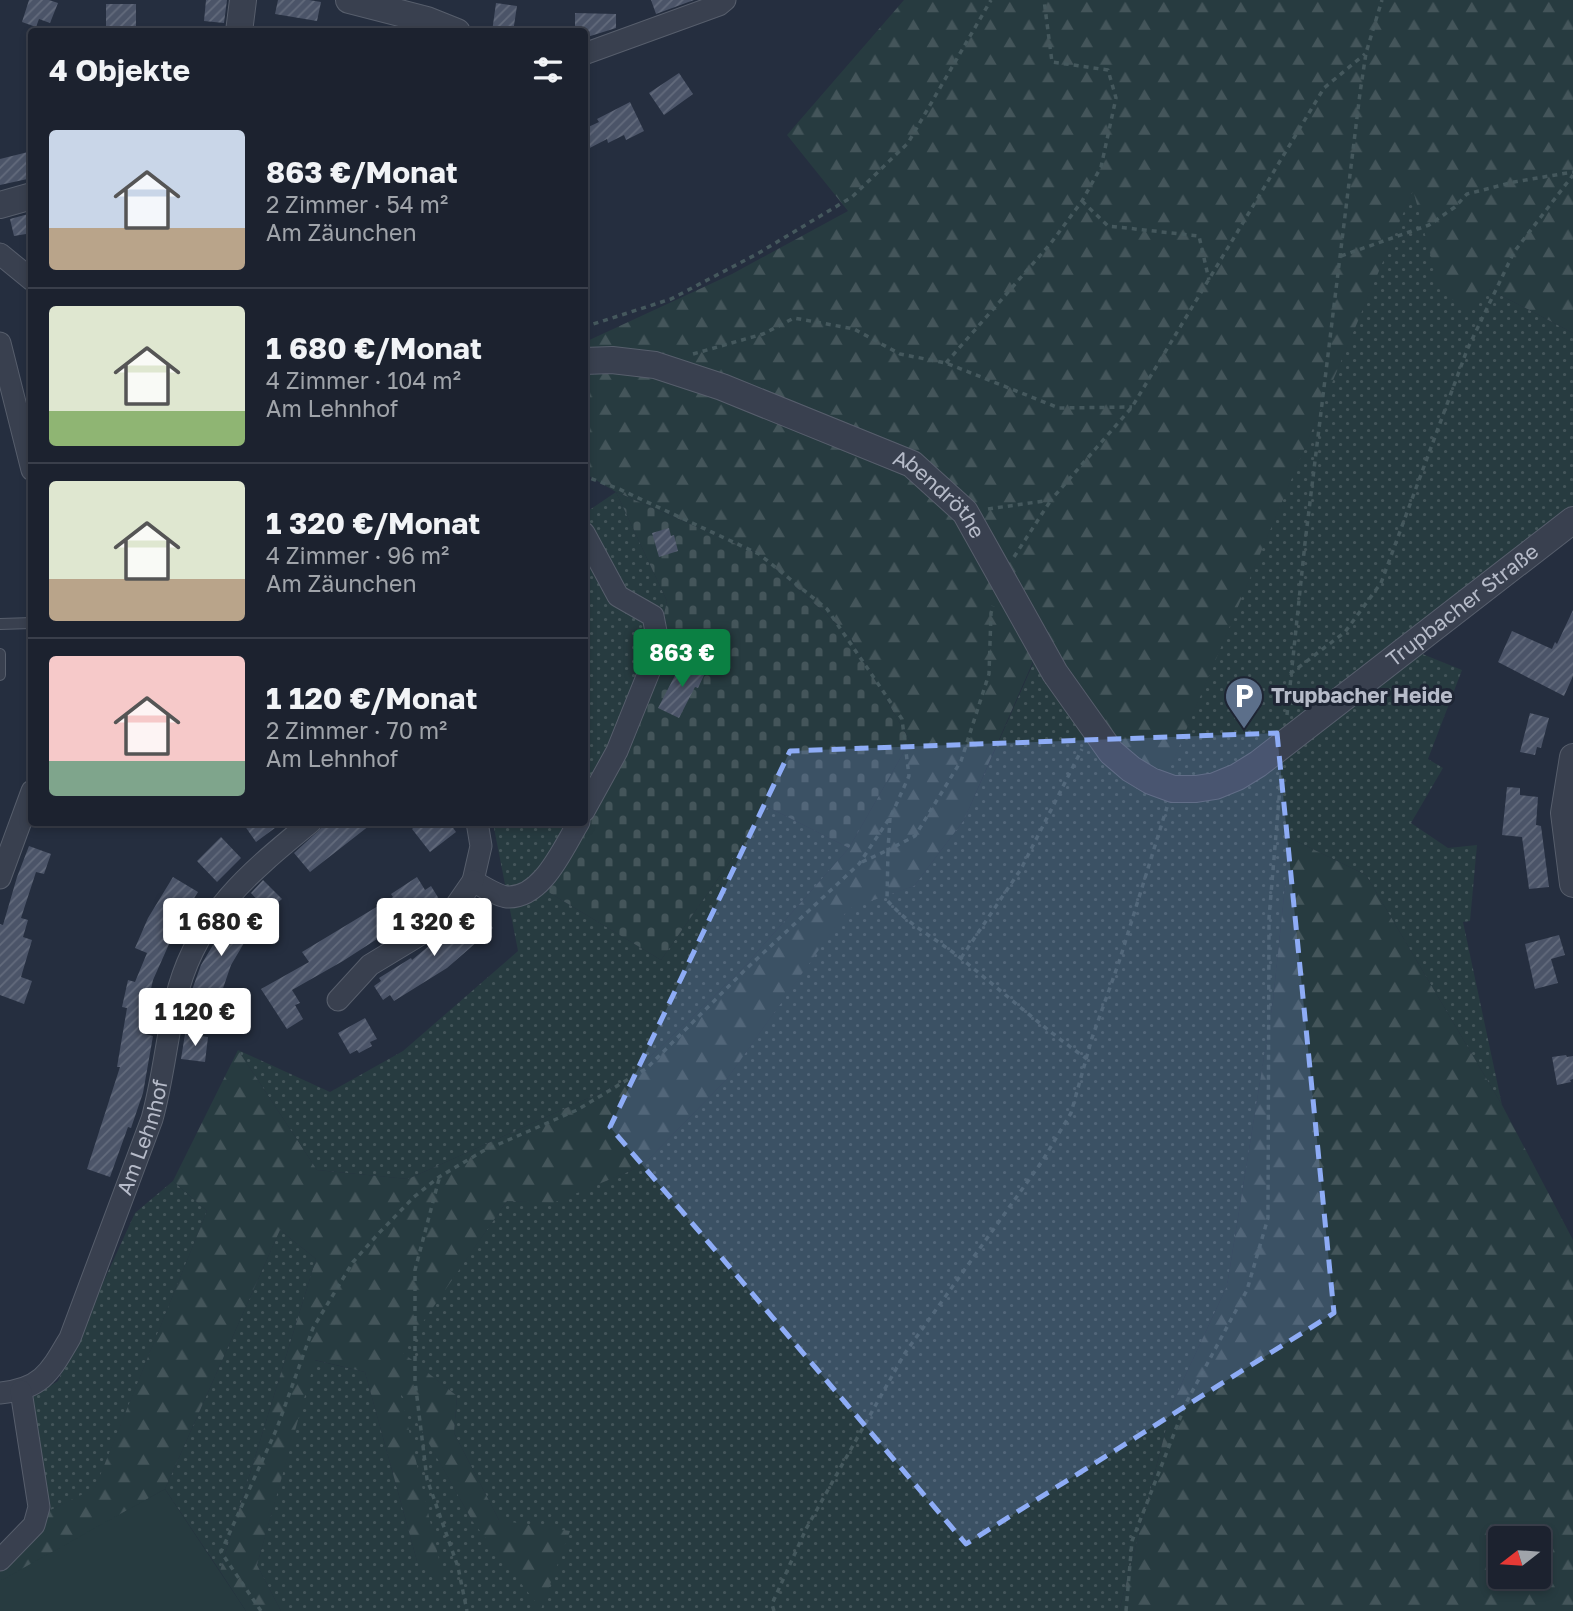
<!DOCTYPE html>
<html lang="de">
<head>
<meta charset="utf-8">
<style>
	:root { --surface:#1c222f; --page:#292f3b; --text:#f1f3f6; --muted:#a0a4aa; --line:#3a3f4b; --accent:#0b8043 }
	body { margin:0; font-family:"Golos Text",sans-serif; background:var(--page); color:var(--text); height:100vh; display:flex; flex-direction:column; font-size:26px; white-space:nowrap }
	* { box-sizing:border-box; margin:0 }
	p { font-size:23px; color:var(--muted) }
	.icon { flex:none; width:38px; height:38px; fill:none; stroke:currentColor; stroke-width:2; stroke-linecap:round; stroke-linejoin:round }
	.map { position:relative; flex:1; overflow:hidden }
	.side { position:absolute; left:28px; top:28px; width:560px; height:798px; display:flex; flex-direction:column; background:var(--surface); border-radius:7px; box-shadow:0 4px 10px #0003,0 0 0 2px var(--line) }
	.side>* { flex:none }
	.needle { width:46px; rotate:253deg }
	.tools { position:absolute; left:1488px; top:1526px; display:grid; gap:14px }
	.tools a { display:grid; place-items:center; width:63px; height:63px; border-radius:7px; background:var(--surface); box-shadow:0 4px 10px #0003,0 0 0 2px var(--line); font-size:35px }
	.price { position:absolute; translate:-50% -60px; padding:0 16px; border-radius:7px; background:#fff; color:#222; font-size:23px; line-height:46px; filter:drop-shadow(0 2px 4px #0008) }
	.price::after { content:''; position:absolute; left:50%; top:42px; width:21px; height:16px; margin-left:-10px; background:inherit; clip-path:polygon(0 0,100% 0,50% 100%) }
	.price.current { background:var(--accent); color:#fff }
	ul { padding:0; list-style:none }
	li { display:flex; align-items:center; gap:21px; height:175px; padding:0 21px }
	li+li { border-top:2px solid var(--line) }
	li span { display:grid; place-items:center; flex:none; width:196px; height:140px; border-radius:7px; color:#555 }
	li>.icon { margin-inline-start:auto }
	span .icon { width:84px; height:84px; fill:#fffc; stroke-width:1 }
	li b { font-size:30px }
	h2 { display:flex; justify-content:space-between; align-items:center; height:84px; padding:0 21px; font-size:30px }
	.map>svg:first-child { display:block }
	.grass { fill:url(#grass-dots) }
	.forest { fill:url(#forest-firs); fill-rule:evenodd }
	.cemetery { fill:url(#cemetery-stones) }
	.pitch { fill:#273b40 }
	.building { fill:url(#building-hatch) }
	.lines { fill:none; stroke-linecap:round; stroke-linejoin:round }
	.service-casing { stroke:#575e6c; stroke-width:12 }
	.minor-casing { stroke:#575e6c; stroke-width:23 }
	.tertiary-casing { stroke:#575e6c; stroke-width:28 }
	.path { stroke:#45585d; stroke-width:3.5; stroke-dasharray:5 5; stroke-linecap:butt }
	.service { stroke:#39404f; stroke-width:10 }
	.minor { stroke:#39404f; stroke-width:21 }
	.tertiary { stroke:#39404f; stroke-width:26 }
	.marked { fill:#8eacf6; fill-opacity:0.2; stroke:#8eacf6; stroke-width:5; stroke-dasharray:14 9; stroke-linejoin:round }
	.labels { text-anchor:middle; stroke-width:6; stroke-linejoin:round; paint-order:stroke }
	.street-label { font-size:21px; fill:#b6bbc9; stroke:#1e2534 }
	.poi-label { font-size:21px; font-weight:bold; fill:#b6bbc9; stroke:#1e2534; text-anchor:start }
</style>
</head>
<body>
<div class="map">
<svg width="1573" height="1611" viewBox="0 0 1573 1611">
	<defs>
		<pattern id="grass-dots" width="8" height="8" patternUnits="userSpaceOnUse" patternTransform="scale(1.75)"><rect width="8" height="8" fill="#273b40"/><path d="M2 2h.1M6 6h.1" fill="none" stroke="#44555a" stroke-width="1.8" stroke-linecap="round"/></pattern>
		<pattern id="forest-firs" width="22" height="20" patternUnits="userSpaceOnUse" patternTransform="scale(1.75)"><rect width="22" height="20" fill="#273b40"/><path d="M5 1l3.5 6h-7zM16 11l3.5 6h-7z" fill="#44555a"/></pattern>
		<pattern id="cemetery-stones" width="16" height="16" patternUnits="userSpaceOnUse" patternTransform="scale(1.75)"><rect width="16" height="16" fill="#273b40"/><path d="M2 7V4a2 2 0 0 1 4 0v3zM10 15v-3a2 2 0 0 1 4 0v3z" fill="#44555a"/></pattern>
		<pattern id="building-hatch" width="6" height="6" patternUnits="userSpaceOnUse" patternTransform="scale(1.75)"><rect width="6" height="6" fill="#4b5468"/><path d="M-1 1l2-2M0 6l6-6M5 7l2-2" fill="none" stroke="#636b7c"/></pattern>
	</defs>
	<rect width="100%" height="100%" fill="#252e3f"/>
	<path class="grass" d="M 1413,189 L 1489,289 L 1573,333 L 1573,516 L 1415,651 L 1462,670 L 1428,759 L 1443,768 L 1411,823 L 1448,848 L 1477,845 L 1470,921 L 1463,922 L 1502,1105 L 1366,875 L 1290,838 L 1273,1001 L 1227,1286 L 1173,1402 L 1119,1611 L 281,1611 L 257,1565 L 314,1360 L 365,1372 L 417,1561 L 399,1389 L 473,1522 L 499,1520 L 454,1433 L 457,1396 L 401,1352 L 507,1201 L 553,1202 L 642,1166 L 727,1079 L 848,908 L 914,886 L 964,820 L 1036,657 L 1158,796 Z
		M 616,492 L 667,601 L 636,737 L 545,890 L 661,960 L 768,807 L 849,848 L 744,967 L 624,1082 L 408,1179 L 317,1170 L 238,1050 L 330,1092 L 403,1051 L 518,951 L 493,823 L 584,822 L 585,513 Z
		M 173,1181 L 207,1211 L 95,1489 L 47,1512 L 18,1406 L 58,1381 L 135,1213 Z
		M 280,1230 L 316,1259 L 220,1571 L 165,1489 Z"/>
	<path class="forest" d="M 904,0 L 1573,0 L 1573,333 L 1489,289 L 1465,309 L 1440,290 L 1413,190 L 1158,797 L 1035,657 L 964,820 L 914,886 L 848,909 L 727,1079 L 642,1166 L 553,1203 L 507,1201 L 402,1352 L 457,1396 L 454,1433 L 499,1520 L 570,1531 L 541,1609 L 473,1522 L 400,1392 L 444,1581 L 417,1561 L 365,1372 L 315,1360 L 257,1565 L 281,1611 L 246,1611 L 220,1571 L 316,1259 L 280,1230 L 165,1489 L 0,1584 L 0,1550 L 47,1512 L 95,1488 L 207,1211 L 173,1181 L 238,1050 L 317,1170 L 408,1179 L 624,1082 L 744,967 L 849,848 L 910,741 L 849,635 L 759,554 L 616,492 L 584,473 L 585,342 L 732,274 L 848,211 L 787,135 Z
		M 1290,838 L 1366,875 L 1502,1105 L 1573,1240 L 1573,1611 L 1119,1611 L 1173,1402 L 1227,1286 L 1273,1001 ZM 1538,1538 L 1538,1577 L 1500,1577 L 1500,1538 Z"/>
	<path class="cemetery" d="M 616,492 L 759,554 L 849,635 L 910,741 L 849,848 L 768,807 L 661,960 L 545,890 L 636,737 L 667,601 Z"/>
	<path class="pitch" d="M 165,1489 L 246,1611 L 0,1611 L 0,1581 Z"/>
	<path class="building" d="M 29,0 L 49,0 L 58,3 L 50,23 L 39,19 L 36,27 L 22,22 Z
		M 206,0 L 227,0 L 224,23 L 204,21 Z
		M 278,0 L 309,0 L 321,2 L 317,21 L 275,14 Z
		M 651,0 L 694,0 L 656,14 Z
		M 496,3 L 517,6 L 513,32 L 492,32 Z
		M 106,4 L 136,4 L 136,28 L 106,28 Z
		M 575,13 L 616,14 L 616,28 L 584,38 L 584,32 L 575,32 Z
		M 679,73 L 693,94 L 664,115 L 649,93 Z
		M 630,102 L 644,131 L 626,140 L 624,135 L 608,143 L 607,139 L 584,151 L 584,129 L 599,122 L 597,119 Z
		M 32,151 L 32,178 L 0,185 L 0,159 Z
		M 32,213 L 32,233 L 14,236 L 10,219 Z
		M 669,528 L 671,536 L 674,535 L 678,551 L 659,557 L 652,533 Z
		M 1573,610 L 1573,676 L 1564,696 L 1498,662 L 1512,631 L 1552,649 L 1555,642 L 1557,644 Z
		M 683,660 L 706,671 L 698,688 L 695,687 L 679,718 L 658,708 Z
		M 1530,713 L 1549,718 L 1541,748 L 1537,747 L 1535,755 L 1520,752 Z
		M 1507,787 L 1520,788 L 1520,795 L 1538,797 L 1536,825 L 1541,826 L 1549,887 L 1529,889 L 1522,837 L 1502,835 Z
		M 242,822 L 283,822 L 256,842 Z
		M 328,822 L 374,822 L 310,872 L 294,853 Z
		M 420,822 L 449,822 L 456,832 L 430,852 L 412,829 Z
		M 221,837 L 241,858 L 217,882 L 197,861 Z
		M 29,846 L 51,854 L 44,874 L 36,872 L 21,918 L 28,920 L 23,937 L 32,940 L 21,977 L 32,981 L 24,1004 L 0,995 L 0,924 L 3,925 L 17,877 Z
		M 173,877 L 198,892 L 178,924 L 153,980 L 141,1033 L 153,1036 L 143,1093 L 131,1128 L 128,1127 L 110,1177 L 87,1169 L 120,1067 L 117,1067 L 127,1008 L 122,1007 L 128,980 L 135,982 L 147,953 L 135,948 L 148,918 Z
		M 417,877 L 425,890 L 431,886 L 439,899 L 343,961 L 292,990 L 300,1003 L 295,1005 L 303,1019 L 287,1029 L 261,989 L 309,962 L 302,952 L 393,897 L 391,894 Z
		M 263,880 L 282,899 L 267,911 L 251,893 Z
		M 475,908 L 493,928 L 447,968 L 394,1001 L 390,995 L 383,1000 L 374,986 L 381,981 L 379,978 L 411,958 L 412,960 L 436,940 L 445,936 Z
		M 231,915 L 253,928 L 231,965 L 219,1000 L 192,990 L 201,965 Z
		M 1559,935 L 1565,955 L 1551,959 L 1558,983 L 1535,989 L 1525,944 Z
		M 365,1018 L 377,1039 L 370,1042 L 372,1046 L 359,1053 L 357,1050 L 350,1054 L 338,1033 Z
		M 185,1034 L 208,1037 L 205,1062 L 181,1059 Z
		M 1566,1055 L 1567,1057 L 1573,1056 L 1573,1079 L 1570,1080 L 1571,1082 L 1557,1085 L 1552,1057 Z"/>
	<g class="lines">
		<defs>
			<path id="service" d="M 0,624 L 32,623
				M 0,654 L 0,675"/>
			<g id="minor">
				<path d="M 584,54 L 719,5 L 725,0"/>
				<path d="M 0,254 L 32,280"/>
				<path d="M 0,343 L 32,470"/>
				<path d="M 584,533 L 618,596 L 653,616 L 659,647 L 617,751 L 584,811"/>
				<path d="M 477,822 L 481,846 L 473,881 C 482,886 497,896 507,897 C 542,899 563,848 579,822"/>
				<path d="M 0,878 L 32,791"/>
				<path d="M 338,1000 L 370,965 L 436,925 L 455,907 L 473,881"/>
				<path id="s1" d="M 0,1393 C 42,1389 50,1372 70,1338 L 152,1119 C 164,1076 167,1031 179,987 C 201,911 253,870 311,822"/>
				<path d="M 0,1560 L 34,1525 L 39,1507 L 21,1391"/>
			</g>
			<g id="tertiary">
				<path d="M 349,0 L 427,20 L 457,32"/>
				<path d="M 239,32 L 243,0"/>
				<path d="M 0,205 L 32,196"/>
				<path id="s2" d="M 584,361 L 612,360 L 655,365 L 722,387 L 912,464 L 965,512 L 1055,673 L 1111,752 L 1131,769 L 1151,781 L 1173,789 L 1196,789 L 1215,786 L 1237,777 L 1258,764 L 1573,520"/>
				<path d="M 1573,757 L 1564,813 L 1573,884"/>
			</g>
		</defs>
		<use href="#service" class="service-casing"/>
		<use href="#minor" class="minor-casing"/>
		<use href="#tertiary" class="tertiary-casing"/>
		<path class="path" d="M 1082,201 L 1108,226 L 1199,236 L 1209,280
			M 1341,256 L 1429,225 L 1455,207 L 1467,194 L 1514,182 L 1573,172
			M 584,327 L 671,299 L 757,254 L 852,197 L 908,143 L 991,0
			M 693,354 L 763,334 L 794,318 L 854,329 L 900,354 L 946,363 L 1059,408 L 1132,407
			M 946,363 L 1051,243 L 1082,201 L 1101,167 L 1116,98 L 1108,70 L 1052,62 L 1044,0
			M 988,509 L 1051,500 L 1132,407 L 1324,88 L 1365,54
			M 1014,557 L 1051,500
			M 1290,674 L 1345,632 L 1381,583 L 1467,350 L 1514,252 L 1573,175
			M 1287,715 L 1305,543 L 1360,93 L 1366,53 L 1382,0
			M 890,818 L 888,850 L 915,836 L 961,761 L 989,674 L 991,613 L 993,606
			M 862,862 L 888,850 L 887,900 C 908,925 937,939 963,960 C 1004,993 1043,1028 1087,1059
			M 961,958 L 1021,869 L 1082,749
			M 439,1179 L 415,1270 L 415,1381 L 427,1479 L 458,1567 L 467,1611
			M 261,1611 L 221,1552 L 277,1428 L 313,1328 L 353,1262 L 379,1233 L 414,1197 L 439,1177 L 483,1151 L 577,1110 L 647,1068 L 745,970 L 859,864 L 891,816 L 909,776 L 902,719 L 827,609 L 759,554 L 619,489 L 584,476
			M 774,1611 L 772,1604 L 806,1529 L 905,1353 L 1043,1160 L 1071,1113 L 1092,1038 L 1119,962 L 1167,807
			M 1126,1611 L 1132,1541 L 1186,1403 L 1247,1290 L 1268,1218 L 1269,918 L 1281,775"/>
		<use href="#service" class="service"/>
		<use href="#minor" class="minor"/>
		<use href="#tertiary" class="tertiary"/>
	</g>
	<path class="marked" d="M 1277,733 L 1334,1313 L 966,1544 L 610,1127 L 790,751 Z"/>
	<defs>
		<symbol id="parking-pin" viewBox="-11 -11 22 30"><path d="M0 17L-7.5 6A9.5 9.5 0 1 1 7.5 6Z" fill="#5c6f8a" stroke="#1e2534"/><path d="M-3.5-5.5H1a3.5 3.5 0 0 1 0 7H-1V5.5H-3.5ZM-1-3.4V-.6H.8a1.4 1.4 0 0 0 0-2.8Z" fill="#fff"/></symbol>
	</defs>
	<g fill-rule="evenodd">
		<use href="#parking-pin" x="1222" y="674" width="44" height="60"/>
	</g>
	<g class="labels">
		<g class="street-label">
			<text dy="7" stroke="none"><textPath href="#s2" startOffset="387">Abendröthe</textPath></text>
			<text dy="7" stroke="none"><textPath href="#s2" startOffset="1122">Trupbacher Straße</textPath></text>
			<text dy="7" stroke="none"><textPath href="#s1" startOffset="308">Am Lehnhof</textPath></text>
		</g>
		<g class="poi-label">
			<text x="1271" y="703">Trupbacher Heide</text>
		</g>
	</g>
</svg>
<div class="tools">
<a><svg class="needle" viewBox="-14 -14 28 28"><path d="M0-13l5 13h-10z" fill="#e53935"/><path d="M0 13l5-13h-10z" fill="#a0a4aa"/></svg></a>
</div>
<b class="price current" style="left:682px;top:689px">863 €</b>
<b class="price" style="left:221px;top:958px">1 680 €</b>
<b class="price" style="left:434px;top:958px">1 320 €</b>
<b class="price" style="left:195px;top:1048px">1 120 €</b>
<section class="side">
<h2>4 Objekte<svg class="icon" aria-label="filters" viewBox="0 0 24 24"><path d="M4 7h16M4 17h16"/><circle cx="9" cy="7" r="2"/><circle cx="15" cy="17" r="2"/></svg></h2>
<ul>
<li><span style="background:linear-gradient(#c9d6e8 70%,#b9a48a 0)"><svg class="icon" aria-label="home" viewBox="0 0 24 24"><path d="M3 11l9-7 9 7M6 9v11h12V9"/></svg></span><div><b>863 €/Monat</b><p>2 Zimmer · 54 m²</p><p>Am Zäunchen</p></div></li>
<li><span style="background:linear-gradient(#dfe7d0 75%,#8fb573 0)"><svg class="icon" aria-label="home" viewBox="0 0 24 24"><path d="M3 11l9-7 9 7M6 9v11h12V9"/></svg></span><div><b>1 680 €/Monat</b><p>4 Zimmer · 104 m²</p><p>Am Lehnhof</p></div></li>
<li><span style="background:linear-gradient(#dfe7d0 70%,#b9a48a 0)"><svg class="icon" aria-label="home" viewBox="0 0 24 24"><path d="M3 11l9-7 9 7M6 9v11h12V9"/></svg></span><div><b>1 320 €/Monat</b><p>4 Zimmer · 96 m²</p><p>Am Zäunchen</p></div></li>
<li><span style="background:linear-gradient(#f6c9c9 75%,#7fa58c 0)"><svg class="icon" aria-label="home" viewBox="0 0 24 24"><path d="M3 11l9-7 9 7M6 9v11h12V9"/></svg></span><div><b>1 120 €/Monat</b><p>2 Zimmer · 70 m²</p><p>Am Lehnhof</p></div></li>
</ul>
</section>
</div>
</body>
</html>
